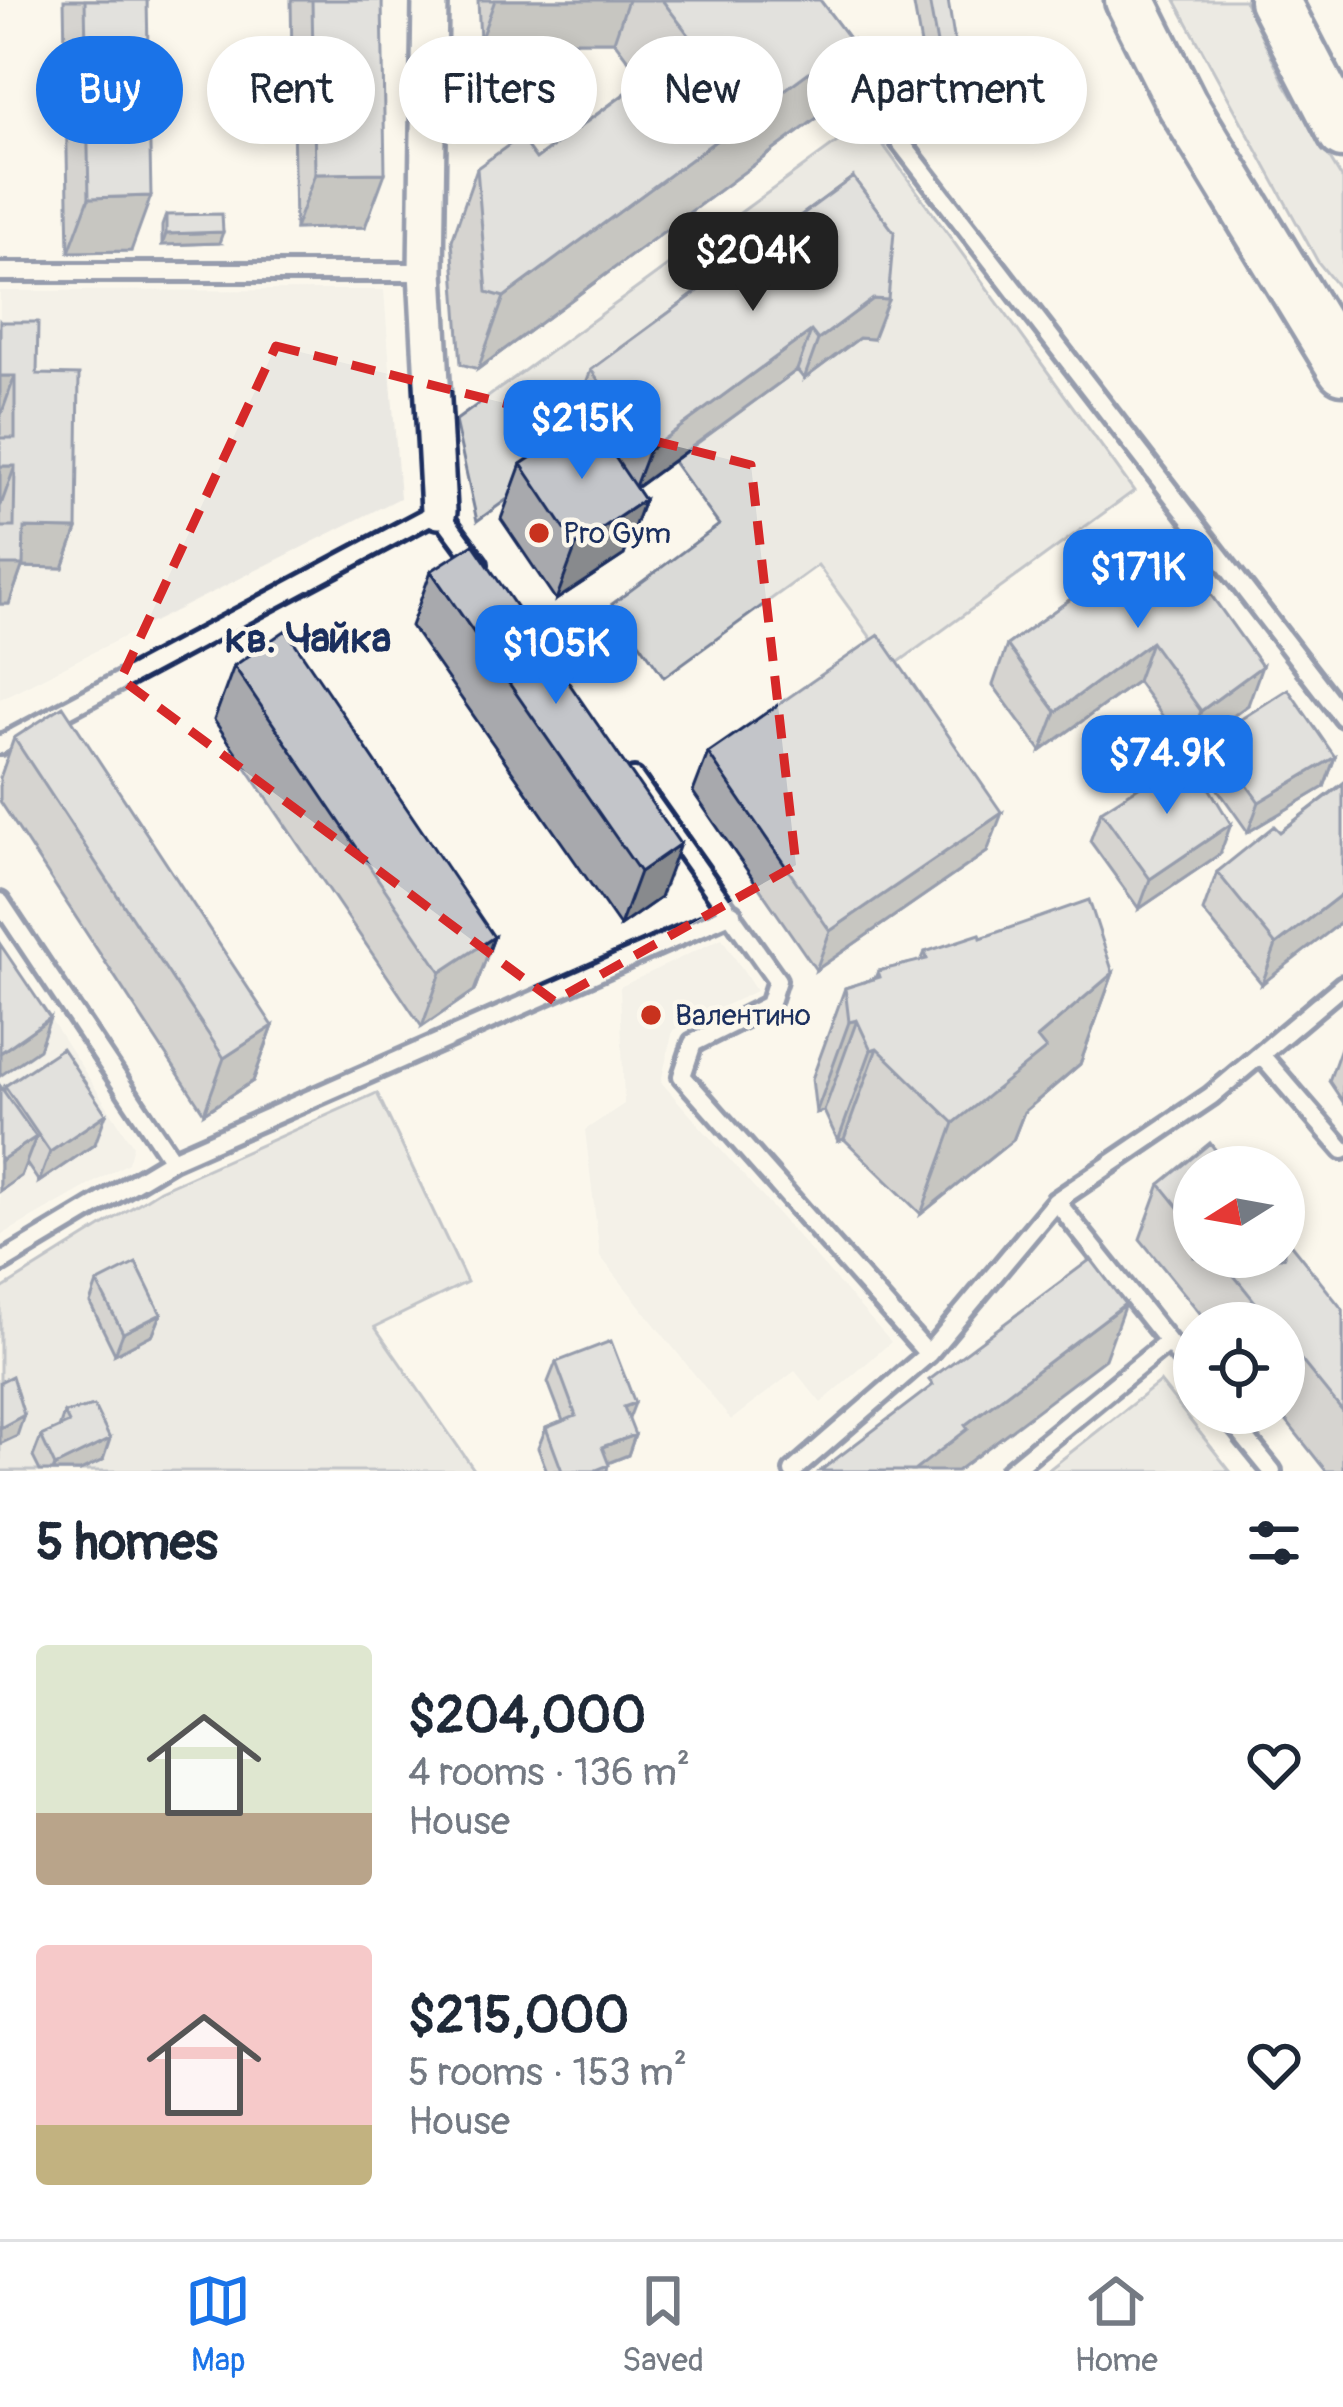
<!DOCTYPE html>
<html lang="en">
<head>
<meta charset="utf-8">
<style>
	:root { --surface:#fff; --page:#f6f6f7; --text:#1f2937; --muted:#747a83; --line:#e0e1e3; --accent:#1a73e8 }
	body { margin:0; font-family:Pangolin,sans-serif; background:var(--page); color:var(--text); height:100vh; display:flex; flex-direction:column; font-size:45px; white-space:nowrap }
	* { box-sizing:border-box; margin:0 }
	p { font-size:39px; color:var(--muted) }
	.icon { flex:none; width:66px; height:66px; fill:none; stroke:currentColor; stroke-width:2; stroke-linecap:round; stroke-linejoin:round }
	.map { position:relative; height:1471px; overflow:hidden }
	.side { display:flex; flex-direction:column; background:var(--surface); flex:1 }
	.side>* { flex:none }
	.hud { position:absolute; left:36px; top:36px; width:1272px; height:108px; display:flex; gap:24px }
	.needle { width:78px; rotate:259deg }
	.controls { position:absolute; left:1173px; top:1146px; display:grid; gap:24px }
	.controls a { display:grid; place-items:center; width:132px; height:132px; border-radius:50%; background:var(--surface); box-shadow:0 6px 18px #0003; font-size:60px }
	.price { position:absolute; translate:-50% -102px; padding:0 27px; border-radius:24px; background:var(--accent); color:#fff; font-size:39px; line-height:78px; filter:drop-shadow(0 3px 6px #0008) }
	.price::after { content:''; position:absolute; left:50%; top:72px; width:36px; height:27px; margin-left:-18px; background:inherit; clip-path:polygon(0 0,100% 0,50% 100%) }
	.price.selected { background:#222; color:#fff }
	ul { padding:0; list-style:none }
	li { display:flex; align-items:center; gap:36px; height:300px; padding:0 36px }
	li span { display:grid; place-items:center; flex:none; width:336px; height:240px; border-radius:12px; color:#555 }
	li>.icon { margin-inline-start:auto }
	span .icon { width:144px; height:144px; fill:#fffc; stroke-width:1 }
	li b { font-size:51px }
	h2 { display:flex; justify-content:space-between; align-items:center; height:144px; padding:0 36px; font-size:51px }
	.tag { padding:0 42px; border-radius:54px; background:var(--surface); box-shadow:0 6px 18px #0003; font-size:42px; line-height:108px }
	.tag.selected { background:var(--accent); color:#fff }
	.tabs { display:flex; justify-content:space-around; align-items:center; height:168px; border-top:3px solid var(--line); background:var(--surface); font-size:33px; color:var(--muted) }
	.tabs a { display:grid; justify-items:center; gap:6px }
	.tabs .selected { color:var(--accent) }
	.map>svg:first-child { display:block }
	.built { fill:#eae8e2 }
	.green { fill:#dadad7; stroke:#7a849a; stroke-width:3 }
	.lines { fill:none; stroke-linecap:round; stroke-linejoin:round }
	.service-casing { stroke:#1b2f5e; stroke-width:26 }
	.minor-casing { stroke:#1b2f5e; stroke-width:42 }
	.secondary-casing { stroke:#1b2f5e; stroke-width:57 }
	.service { stroke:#fbf7ec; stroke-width:16 }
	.minor { stroke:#fbf7ec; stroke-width:33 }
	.secondary { stroke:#fbf7ec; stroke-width:48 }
	.wall { fill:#a8a9ad; stroke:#1b2f5e; stroke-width:3 }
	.shaded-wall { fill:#888a8d; stroke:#1b2f5e; stroke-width:3 }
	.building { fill:#c3c5c9; stroke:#1b2f5e; stroke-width:3 }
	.marked { fill:none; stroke:#d62828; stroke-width:9; stroke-dasharray:24 15; stroke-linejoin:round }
	.poi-dot { fill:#c8321e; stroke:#fbf7ec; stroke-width:4.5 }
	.labels { text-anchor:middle; stroke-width:9; stroke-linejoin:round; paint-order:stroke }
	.poi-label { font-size:30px; fill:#1b2f5e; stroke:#fbf7ec; text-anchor:start }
	.district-label { font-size:42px; font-weight:bold; fill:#1b2f5e; stroke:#fbf7ec }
</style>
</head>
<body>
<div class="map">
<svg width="1343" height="1471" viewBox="0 0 1343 1471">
	<rect width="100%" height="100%" fill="#fbf7ec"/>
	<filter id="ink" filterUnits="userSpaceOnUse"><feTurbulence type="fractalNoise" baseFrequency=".00833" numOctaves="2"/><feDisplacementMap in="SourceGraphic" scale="24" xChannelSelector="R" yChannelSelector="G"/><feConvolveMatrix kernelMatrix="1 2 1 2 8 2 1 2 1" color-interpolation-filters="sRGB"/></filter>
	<g filter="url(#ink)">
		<path class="built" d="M 384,290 L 400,498 L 0,699 L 0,291 Z
			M 722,938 L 756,991 L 673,1030 L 661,1082 L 891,1342 L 821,1403 L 795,1371 L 731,1420 L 600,1256 L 585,1130 L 624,1104 L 620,987 Z
			M 0,941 L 133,1146 L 128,1163 L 0,1236 Z"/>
		<path class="green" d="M 1175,0 L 1244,0 L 1285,84 L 1343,180 L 1343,293 L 1318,262 Z
			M 866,121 L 1134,491 L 892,667 L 818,565 L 664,677 L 612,604 L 719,525 L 634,408 L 477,521 L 455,421 Z
			M 377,1093 L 467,1282 L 375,1327 L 475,1471 L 0,1471 L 0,1290 L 160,1190 Z
			M 1160,1382 L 1230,1471 L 1047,1471 Z"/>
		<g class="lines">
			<defs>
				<path id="service" d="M 831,52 L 1343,717
					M 0,272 L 426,272
					M 0,745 L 439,511 L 478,564
					M 634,778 L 777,980 L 769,1005 L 693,1043 L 682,1076 L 928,1354
					M 0,902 L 172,1160
					M 1261,1055 L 1343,1150
					M 1056,1201 L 1194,1374
					M 0,1263 L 172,1160 L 732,913
					M 1225,1413 L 1272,1471
					M 793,1471 L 928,1354 L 1056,1201 L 1211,1096 L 1343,985
					M 1010,1471 L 1168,1342"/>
				<path id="minor" d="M 430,0 L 426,272 L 439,511"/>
				<path id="secondary" d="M 1130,0 L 1182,104 L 1343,369
					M 1274,0 L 1343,133"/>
			</defs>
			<use href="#service" class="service-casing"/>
			<use href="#minor" class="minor-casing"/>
			<use href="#secondary" class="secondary-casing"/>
			<use href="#service" class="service"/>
			<use href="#minor" class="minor"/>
			<use href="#secondary" class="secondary"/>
		</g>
		<path class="wall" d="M 64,0 L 147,0 L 131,251 L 69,252 Z
			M 291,0 L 382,0 L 365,227 L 295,229 Z
			M 478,0 L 820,0 L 851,41 L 825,112 L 478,369 L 461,364 L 452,240 L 477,168 L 536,159 L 643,80 L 614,41 L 480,41 Z
			M 913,0 L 948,0 L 948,99 L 931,101 Z
			M 853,177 L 873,339 L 859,338 L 804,379 L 797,370 L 636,488 L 644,500 L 624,555 L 556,600 L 501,519 L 521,464 L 585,422 L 576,409 L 591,370 Z
			M 166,215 L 219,243 L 162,245 L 162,226 Z
			M 0,322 L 37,374 L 77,529 L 63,568 L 22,567 L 9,604 L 0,604 Z
			M 1165,531 L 1248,705 L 1187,750 L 1137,681 L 1041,751 L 993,685 L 1007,645 Z
			M 431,571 L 660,898 L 620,926 L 411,626 Z
			M 234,666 L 494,937 L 474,991 L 422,1027 L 214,720 Z
			M 1213,737 L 1335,757 L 1324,787 L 1248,832 L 1202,767 Z
			M 14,738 L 273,1026 L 253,1081 L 204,1113 L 0,801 L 0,778 Z
			M 708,753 L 987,852 L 816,970 L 693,792 Z
			M 1343,783 L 1262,984 L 1203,911 L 1217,872 L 1280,832 Z
			M 1101,811 L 1220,854 L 1139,909 L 1090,841 Z
			M 981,938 L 1113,973 L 1080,1064 L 1024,1112 L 1013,1140 L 921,1214 L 844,1139 L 838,1141 L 824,1111 L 816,1113 L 812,1079 L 845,988 L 875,978 L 878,971 L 921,961 L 925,952 Z
			M 1343,1042 L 1343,1102 L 1329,1081 Z
			M 0,1086 L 4,1091 L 5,1086 L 95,1144 L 39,1182 L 26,1163 L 21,1176 L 0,1191 Z
			M 1194,1167 L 1194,1257 L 1284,1257 L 1343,1310 L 1343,1471 L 1326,1471 L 1280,1413 L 1284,1413 L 1284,1323 L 1208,1323 L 1140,1239 L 1160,1184 Z
			M 97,1283 L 161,1314 L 153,1334 L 115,1354 L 90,1303 Z
			M 556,1362 L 635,1435 L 628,1455 L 608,1463 L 607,1471 L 547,1471 L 538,1448 L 546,1428 L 563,1421 L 548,1382 Z
			M 64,1413 L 103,1460 L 80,1471 L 40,1471 L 33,1457 L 41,1436 L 59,1428 Z"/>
		<path class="shaded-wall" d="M 495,0 L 628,0 L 614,41 L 480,41 Z
			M 851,41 L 825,112 L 478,369 L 504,297 Z
			M 959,69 L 948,99 L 931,101 L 942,71 Z
			M 385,173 L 365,227 L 295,229 L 315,174 Z
			M 151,196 L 131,251 L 69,252 L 89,198 Z
			M 223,232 L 219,243 L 162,245 L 166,234 Z
			M 873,299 L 888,300 L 873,339 L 859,338 L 804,379 L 818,340 Z
			M 811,331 L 797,370 L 634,489 L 649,450 Z
			M 0,376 L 15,376 L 1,415 L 0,415 Z
			M 0,466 L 15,466 L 1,505 L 0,505 Z
			M 644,500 L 624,555 L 556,600 L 576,546 Z
			M 24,528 L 77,529 L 63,568 L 22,567 L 9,604 L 0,604 L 0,565 Z
			M 1151,642 L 1137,681 L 1041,751 L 1056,712 Z
			M 1262,666 L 1248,705 L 1187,750 L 1201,711 Z
			M 1335,757 L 1324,787 L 1248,832 L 1259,802 Z
			M 1002,813 L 987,852 L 816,970 L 830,931 Z
			M 1231,824 L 1220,854 L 1139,909 L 1150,879 Z
			M 680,844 L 660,898 L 620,926 L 640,872 Z
			M 1343,893 L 1343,921 L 1262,984 L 1276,945 Z
			M 494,937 L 474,991 L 422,1027 L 441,972 Z
			M 1113,973 L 1080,1064 L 1024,1112 L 1013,1140 L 921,1214 L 954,1123 L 1037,1038 Z
			M 50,1018 L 39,1049 L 0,1076 L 0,1053 Z
			M 857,1020 L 824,1111 L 816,1113 L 849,1022 Z
			M 273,1026 L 253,1081 L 204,1113 L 224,1058 Z
			M 877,1048 L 844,1139 L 838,1141 L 871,1050 Z
			M 106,1114 L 95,1144 L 39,1182 L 50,1152 Z
			M 36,1137 L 21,1176 L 0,1191 L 0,1161 Z
			M 1125,1304 L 1105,1359 L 957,1471 L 914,1471 L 965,1425 Z
			M 161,1314 L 153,1334 L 115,1354 L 123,1333 Z
			M 635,1403 L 627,1424 L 624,1407 Z
			M 24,1415 L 17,1436 L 0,1444 L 0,1428 Z
			M 635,1435 L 628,1455 L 595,1468 L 602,1447 Z
			M 110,1439 L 103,1460 L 80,1471 L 53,1471 L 55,1466 Z"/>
		<path class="building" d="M 85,0 L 147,0 L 151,196 L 89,198 Z
			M 312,0 L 382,0 L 385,173 L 315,174 Z
			M 662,0 L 820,0 L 851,41 L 504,297 L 487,292 L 477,168 L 520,137 L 536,159 L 695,43 Z
			M 929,0 L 948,0 L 959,69 L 942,71 Z
			M 853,177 L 894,232 L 888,300 L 873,299 L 818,340 L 811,331 L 649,450 L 591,370 Z
			M 222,214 L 223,232 L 166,234 L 166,215 Z
			M 0,322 L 38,322 L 37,374 L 79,375 L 77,529 L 24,528 L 23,565 L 0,565 L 0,527 L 14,527 L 15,466 L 0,466 L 0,438 L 15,438 L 15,376 L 0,376 Z
			M 589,419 L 644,500 L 576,546 L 521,464 Z
			M 1165,531 L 1262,666 L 1201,711 L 1151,642 L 1056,712 L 1007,645 Z
			M 473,544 L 680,844 L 640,872 L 431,571 Z
			M 286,630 L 494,937 L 441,972 L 234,666 Z
			M 879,635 L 1002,813 L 830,931 L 708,753 Z
			M 1288,689 L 1335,757 L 1259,802 L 1213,737 Z
			M 63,706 L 273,1026 L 224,1058 L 14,738 Z
			M 1189,755 L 1231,824 L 1150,879 L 1101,811 Z
			M 1343,784 L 1343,893 L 1276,945 L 1217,872 L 1274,826 L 1280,832 Z
			M 1089,900 L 1113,973 L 1037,1038 L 1046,1049 L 954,1123 L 877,1048 L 871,1050 L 857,1020 L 849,1022 L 845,988 L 880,977 L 878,971 L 927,959 L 925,952 L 980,934 L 981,938 Z
			M 0,944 L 50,1018 L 0,1053 Z
			M 62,1048 L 106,1114 L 50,1152 L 5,1086 Z
			M 0,1086 L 36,1137 L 0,1161 Z
			M 1210,1143 L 1229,1167 L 1194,1167 L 1194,1226 L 1160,1184 Z
			M 1284,1236 L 1343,1310 L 1343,1412 L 1284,1339 L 1284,1323 L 1272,1323 L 1219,1257 L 1284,1257 Z
			M 1091,1259 L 1125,1304 L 965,1425 L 968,1429 L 914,1471 L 820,1471 L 933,1385 L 929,1380 Z
			M 136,1263 L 161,1314 L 123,1333 L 97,1283 Z
			M 611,1341 L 635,1403 L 624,1407 L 635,1435 L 602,1447 L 609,1465 L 594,1471 L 562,1471 L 546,1428 L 576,1416 L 556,1362 Z
			M 12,1376 L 24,1415 L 0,1428 L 0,1382 Z
			M 94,1406 L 110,1439 L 55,1466 L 41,1436 L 69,1423 L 64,1413 Z"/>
	</g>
	<path d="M0 0H1343V1471H0ZM 276,346 L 751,465 L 796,865 L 554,1001 L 121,679 Z" fill="#fbf7ec" fill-opacity=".55" fill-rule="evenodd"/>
	<path class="marked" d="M 276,346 L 751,465 L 796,865 L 554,1001 L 121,679 Z"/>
	<g class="poi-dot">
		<circle cx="539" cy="533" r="12"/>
		<circle cx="651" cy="1015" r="12"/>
	</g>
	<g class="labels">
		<g class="poi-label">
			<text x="563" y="543">Pro Gym</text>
			<text x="675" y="1025">Валентино</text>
		</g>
		<g class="district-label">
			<text x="308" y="652">кв. Чайка</text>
		</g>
	</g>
</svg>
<div class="controls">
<a><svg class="needle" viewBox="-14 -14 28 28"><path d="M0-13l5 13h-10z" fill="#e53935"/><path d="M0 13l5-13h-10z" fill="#747a83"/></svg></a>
<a><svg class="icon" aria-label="locate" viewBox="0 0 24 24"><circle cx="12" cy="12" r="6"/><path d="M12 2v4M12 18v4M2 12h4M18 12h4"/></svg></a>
</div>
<b class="price selected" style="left:753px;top:314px">$204K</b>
<b class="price" style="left:582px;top:482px">$215K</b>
<b class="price" style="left:1138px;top:631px">$171K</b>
<b class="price" style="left:556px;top:707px">$105K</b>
<b class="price" style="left:1167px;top:817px">$74.9K</b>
<div class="hud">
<a class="tag selected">Buy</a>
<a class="tag">Rent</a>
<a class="tag">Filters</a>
<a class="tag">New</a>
<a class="tag">Apartment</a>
</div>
</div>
<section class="side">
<h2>5 homes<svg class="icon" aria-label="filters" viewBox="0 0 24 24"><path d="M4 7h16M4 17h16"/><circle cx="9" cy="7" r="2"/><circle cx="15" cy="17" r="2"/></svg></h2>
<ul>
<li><span style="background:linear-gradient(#dfe7d0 70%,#b9a48a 0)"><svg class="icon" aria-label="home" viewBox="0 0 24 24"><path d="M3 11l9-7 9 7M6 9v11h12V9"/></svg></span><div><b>$204,000</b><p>4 rooms · 136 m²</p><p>House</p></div><svg class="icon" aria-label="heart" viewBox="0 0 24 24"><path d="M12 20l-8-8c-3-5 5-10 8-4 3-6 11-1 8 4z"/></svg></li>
<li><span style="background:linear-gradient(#f6c9c9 75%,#c2b280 0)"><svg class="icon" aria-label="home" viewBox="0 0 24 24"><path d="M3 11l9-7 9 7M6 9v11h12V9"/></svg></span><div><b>$215,000</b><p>5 rooms · 153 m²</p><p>House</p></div><svg class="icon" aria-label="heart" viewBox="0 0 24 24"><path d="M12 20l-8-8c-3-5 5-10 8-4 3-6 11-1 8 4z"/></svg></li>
</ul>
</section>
<nav class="tabs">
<a class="selected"><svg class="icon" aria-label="map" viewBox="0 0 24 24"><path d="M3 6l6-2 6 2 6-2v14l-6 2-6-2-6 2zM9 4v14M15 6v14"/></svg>Map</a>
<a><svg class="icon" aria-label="saved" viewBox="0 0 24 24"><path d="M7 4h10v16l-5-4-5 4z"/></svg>Saved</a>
<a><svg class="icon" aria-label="home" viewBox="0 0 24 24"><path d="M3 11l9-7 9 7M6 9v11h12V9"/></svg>Home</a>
</nav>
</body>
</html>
